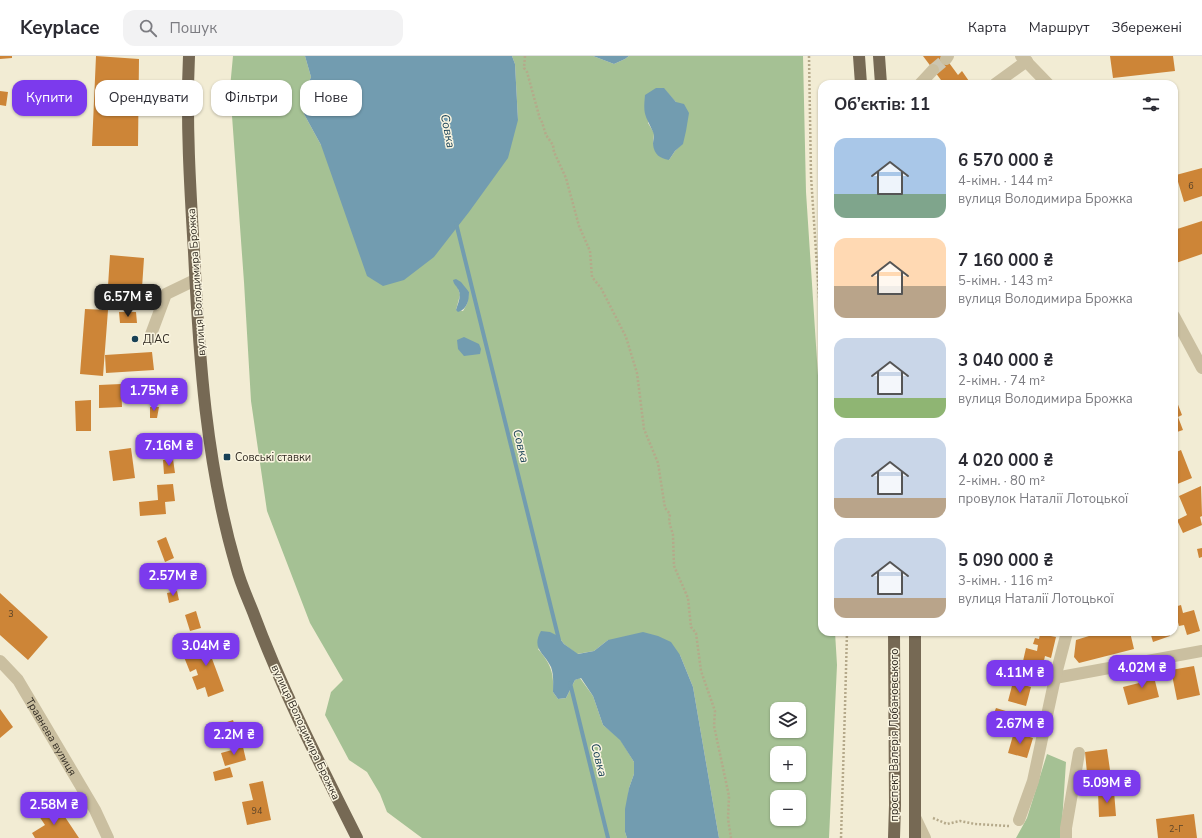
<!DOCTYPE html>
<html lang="uk">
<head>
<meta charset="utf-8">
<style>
	:root { --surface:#fff; --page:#f2f2f3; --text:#2b2b33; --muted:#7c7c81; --line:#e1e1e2; --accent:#7c3aed }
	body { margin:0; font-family:"Nunito Sans",sans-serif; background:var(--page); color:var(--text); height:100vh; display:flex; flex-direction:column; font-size:15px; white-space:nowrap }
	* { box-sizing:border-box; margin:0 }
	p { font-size:13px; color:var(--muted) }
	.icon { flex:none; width:22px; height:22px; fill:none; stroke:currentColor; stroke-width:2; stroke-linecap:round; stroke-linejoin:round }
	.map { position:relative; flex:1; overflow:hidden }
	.panel { position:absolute; left:818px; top:24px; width:360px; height:556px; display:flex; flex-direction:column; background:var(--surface); border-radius:12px; box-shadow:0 1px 3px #0004 }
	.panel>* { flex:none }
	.banner { position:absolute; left:12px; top:24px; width:380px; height:36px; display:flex; gap:8px }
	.controls { position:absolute; left:770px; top:646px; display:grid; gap:8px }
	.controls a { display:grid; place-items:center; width:36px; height:36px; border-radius:8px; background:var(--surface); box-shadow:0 1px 3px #0004; font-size:20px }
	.price { position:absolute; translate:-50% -34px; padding:0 9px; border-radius:8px; background:var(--accent); color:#fff; font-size:13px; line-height:26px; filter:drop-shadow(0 1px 2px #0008) }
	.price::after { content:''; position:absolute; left:50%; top:24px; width:12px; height:9px; margin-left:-6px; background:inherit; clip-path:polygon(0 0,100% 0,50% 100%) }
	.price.current { background:#222; color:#fff }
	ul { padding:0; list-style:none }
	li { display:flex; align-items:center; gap:12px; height:100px; padding:0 16px }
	li span { display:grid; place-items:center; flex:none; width:112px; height:80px; border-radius:12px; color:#555 }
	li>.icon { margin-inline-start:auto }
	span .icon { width:48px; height:48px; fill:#fffc; stroke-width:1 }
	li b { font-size:17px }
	h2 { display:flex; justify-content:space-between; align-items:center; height:48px; padding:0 16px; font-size:17px }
	.tag { padding:0 14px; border-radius:12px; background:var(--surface); box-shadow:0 1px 3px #0004; font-size:14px; line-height:36px }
	.tag.current { background:var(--accent); color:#fff }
	header { display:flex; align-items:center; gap:24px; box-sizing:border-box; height:56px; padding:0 20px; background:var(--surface); border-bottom:1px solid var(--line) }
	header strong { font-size:19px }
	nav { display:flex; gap:22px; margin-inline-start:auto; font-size:14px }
	.search { width:280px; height:36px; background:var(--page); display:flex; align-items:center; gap:10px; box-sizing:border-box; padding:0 14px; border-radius:12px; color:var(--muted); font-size:15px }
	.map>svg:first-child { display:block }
	.green { fill:#a5c194; fill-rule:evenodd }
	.water { fill:#729cb0 }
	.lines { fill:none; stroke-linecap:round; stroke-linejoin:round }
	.stream { stroke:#729cb0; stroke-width:4 }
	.building { fill:#cd8537 }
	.minor-tunnel { stroke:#ccc6b1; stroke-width:12; stroke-dasharray:12 6; stroke-linecap:butt }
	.path { stroke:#b5a98a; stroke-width:2.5; stroke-dasharray:2 2; stroke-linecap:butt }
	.minor { stroke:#cabfa0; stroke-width:12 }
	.major { stroke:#766954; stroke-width:12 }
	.poi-dot { fill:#184156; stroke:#faf5e0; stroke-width:1.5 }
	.labels { text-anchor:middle; stroke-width:3; stroke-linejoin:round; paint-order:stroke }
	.number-label { font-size:9px; fill:#5a4329 }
	.street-label { font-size:11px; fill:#332d24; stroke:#faf5e0 }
	.poi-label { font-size:11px; fill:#332d24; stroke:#faf5e0; text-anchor:start }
	.water-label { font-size:12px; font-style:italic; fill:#184156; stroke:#faf5e0 }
</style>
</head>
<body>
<header>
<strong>Keyplace</strong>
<div class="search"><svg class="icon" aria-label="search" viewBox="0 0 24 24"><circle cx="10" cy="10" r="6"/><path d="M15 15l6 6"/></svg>Пошук</div>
<nav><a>Карта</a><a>Маршрут</a><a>Збережені</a></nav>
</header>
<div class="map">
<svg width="1202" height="782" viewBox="0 0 1202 782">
	<rect width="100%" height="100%" fill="#f2ecd4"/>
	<path class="green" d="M 233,0 L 305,0 L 311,21 L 302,43 L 304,58 L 321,89 L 518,64 L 515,8 L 512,0 L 593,0 L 614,8 L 625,3 L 629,0 L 803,0 L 806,136 L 822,381 L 822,576 L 835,576 L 837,609 L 829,782 L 719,782 L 693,631 L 680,599 L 608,584 L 594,595 L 577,598 L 564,588 L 558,580 L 538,593 C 551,608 554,617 553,636 L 558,643 L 566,642 L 575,624 L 580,622 L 593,640 L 603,669 L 620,683 L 634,706 L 634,718 L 629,732 L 625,776 L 627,782 L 422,782 L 387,756 L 380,738 L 367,716 L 349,704 L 325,659 L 331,636 L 343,624 L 310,567 L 267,455 L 251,345 L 244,226 L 230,32 ZM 663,32 L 676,46 L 682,88 L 675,95 L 669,104 L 653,88 L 654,77 L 648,67 ZM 458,232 L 469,236 L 467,248 L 463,255 L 456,254 L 460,239 ZM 777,653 L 799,653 L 799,675 L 777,675 ZM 777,697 L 799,697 L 799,719 L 777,719 ZM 777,741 L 799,741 L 799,763 L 777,763 Z
		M 1047,698 L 1066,706 L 1061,782 L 1016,782 L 1027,762 Z"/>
	<path class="water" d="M 305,0 L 512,0 L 515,8 L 518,64 L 508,102 L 469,156 L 434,201 L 404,224 L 383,230 L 367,220 L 321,89 L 304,58 L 302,43 L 311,21 Z
		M 593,0 L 629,0 L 625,3 L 614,8 Z
		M 656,32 L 664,32 L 676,46 L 684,48 L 689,57 L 686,75 L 683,88 L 675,95 L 669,104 C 660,102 654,99 653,88 C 653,84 655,80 653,76 C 645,58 643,60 645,39 Z
		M 456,223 L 461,226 L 469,236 C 469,245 467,253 458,256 L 456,254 C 458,247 462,240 458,233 C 456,229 454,229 453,224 Z
		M 464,281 L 479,288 L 481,293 L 480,298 L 464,300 L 458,293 L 457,284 Z
		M 541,575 L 550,576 L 558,580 L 564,588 L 578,598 L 594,595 L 608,584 L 643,576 L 658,580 L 671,586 L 680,599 L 693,631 L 719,782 L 627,782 L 625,776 L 625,753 L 629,732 L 634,718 L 634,706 L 620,684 L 603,669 L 593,640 L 581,622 L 575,624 L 566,642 L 558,643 L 553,636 C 553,628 554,619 551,611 C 544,596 531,593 541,575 Z"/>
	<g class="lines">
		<path class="stream" d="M 456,167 L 559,584
			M 570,627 L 608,782"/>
	</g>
	<path class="building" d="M 0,0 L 12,0 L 12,2 L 0,3 Z
		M 96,0 L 139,3 L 138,90 L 92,90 Z
		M 923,0 L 944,0 L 958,19 L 962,15 L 971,28 L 944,28 Z
		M 1110,0 L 1173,0 L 1175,15 L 1113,22 Z
		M 0,35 L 8,36 L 6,50 L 0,49 Z
		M 1202,112 L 1202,140 L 1184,146 L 1176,119 Z
		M 1202,165 L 1202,198 L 1176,207 L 1174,201 L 1174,174 Z
		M 110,199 L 144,202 L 142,232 L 108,230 Z
		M 85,253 L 108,254 L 103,320 L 80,318 Z
		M 119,256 L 136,256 L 137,267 L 120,267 Z
		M 152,296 L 154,314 L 106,317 L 105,299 Z
		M 121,328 L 122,351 L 99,352 L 99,329 Z
		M 91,344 L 91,375 L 76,375 L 75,345 Z
		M 1177,346 L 1182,359 L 1178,361 L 1183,374 L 1174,377 L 1174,347 Z
		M 150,351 L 159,351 L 157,362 L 150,362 Z
		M 131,392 L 135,422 L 113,425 L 109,395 Z
		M 1181,394 L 1192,422 L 1175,429 L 1174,397 Z
		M 173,403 L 175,417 L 164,418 L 163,404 Z
		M 173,428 L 175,445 L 165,446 L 166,458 L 140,460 L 139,446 L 158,444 L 157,429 Z
		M 1201,430 L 1202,460 L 1200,461 L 1202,469 L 1183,477 L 1177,464 L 1187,459 L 1179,440 Z
		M 166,481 L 174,502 L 165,506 L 157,485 Z
		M 1202,492 L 1202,501 L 1199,502 L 1197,493 Z
		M 177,535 L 179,544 L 169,547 L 167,537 Z
		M 0,537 L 48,581 L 28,604 L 0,579 Z
		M 1181,549 L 1183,557 L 1194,554 L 1200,575 L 1187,579 L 1184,569 L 1179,570 L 1174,551 Z
		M 196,555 L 201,572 L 190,575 L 185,559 Z
		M 1102,576 L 1130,576 L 1134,593 L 1079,607 L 1074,601 L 1076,584 Z
		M 1150,576 L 1168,576 L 1170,580 L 1153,586 Z
		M 1040,578 L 1056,581 L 1051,602 L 1045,600 L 1043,609 L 1023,605 L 1026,592 L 1037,595 L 1038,589 L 1033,588 L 1035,582 L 1039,583 Z
		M 215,581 L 221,596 L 211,600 L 224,635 L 208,641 L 205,631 L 197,634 L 192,621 L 198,619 L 196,613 L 190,616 L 184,601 L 198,596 L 195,589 Z
		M 1138,610 L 1139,617 L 1131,619 L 1129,613 Z
		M 1194,610 L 1200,639 L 1177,644 L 1171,614 Z
		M 1152,613 L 1159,641 L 1128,649 L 1123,631 L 1143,626 L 1141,616 Z
		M 1013,626 L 1031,631 L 1026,650 L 1008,645 Z
		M 996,652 L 1009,656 L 1005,670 L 991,665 Z
		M 0,653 L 13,671 L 0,682 Z
		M 233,664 L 237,677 L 215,683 L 212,671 Z
		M 1014,676 L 1033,682 L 1027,702 L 1008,697 Z
		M 243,691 L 246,704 L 225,710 L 221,697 Z
		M 1107,693 L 1110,714 L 1087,717 L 1085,696 Z
		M 230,711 L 233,721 L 215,725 L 213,716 Z
		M 263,725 L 271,764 L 247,769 L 242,746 L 253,744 L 249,728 Z
		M 1114,735 L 1116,760 L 1099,761 L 1098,736 Z
		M 48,750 L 57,763 L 63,758 L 79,782 L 35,782 L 32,777 L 45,769 L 37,757 Z
		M 1194,758 L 1197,782 L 1158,782 L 1156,763 Z"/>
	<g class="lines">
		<path class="minor-tunnel" d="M 933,14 L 946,3"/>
		<path class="path" d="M 525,0 L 524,12 L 527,16 L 540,63 L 542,66 L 546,79 L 553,89 L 554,96 L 566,122 L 579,170 L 590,195 L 592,221 L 601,232 L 626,281 L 637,317 L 644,373 L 658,407 L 665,452 L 670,458 L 669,465 L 673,479 L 674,510 L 688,542 L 691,571 L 696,577 L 701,615 L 715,655 L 714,670 L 729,740 L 728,763 L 731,782
			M 809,0 L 811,120 L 822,287
			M 933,762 L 947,768 L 960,765 L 975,768 L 1009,770
			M 841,782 L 845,651 L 847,576"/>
		<g class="minor">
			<path d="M 1021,0 L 1048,28"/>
			<path d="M 946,3 L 948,0"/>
			<path d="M 920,28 L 933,14"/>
			<path d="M 995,28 L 1027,5"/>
			<path d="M 1174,260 L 1202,312"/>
			<path d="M 150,281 L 166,238 L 195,224"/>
			<path id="s1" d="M 0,605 L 18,624 L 95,754 L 108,782"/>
			<path d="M 1055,622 L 1202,595"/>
			<path d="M 915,761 L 925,782"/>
			<path d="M 1019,764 L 1033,725 L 1055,622 L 1067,576"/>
			<path d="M 1066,782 L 1066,772 L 1079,697"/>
		</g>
		<path class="major" d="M 189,0 C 186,65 190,131 194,196 C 199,301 206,408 236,510 C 240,526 247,541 253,556 C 282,634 320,708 357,782
			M 859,0 L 861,28
			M 879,0 L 881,28
			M 894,576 L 895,749 L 894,782
			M 915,782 L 915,576"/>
	</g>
	<g class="poi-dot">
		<circle cx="135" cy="283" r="4"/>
		<rect x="223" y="397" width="8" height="8" rx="2"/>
	</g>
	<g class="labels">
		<g class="number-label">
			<text x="1191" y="133">6</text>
			<text x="11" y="561">3</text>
			<text x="257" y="758">94</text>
			<text x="1176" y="776">2-Г</text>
		</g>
		<g class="street-label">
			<text transform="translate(196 226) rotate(-94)" y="4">вулиця Володимира Брожка</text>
			<text transform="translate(306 676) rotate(65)" y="4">вулиця Володимира Брожка</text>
			<text transform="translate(894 679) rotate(-90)" y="4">проспект Валерія Лобановського</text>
			<text dy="4" stroke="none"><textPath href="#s1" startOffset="92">Травнева вулиця</textPath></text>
		</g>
		<g class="poi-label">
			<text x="143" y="287">ДІАС</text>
			<text x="235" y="405">Совські ставки</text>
		</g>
		<g class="water-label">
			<text transform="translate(448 75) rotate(79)" y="4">Совка</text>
			<text transform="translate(521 390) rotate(76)" y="4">Совка</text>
			<text transform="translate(599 704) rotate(76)" y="4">Совка</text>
		</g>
	</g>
</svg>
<div class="controls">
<a><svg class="icon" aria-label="layers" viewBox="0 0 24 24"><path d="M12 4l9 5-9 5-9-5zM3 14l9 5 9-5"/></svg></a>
<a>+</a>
<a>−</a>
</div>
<b class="price current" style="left:128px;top:262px">6.57M ₴</b>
<b class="price" style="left:154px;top:356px">1.75M ₴</b>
<b class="price" style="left:169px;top:411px">7.16M ₴</b>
<b class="price" style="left:173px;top:541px">2.57M ₴</b>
<b class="price" style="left:206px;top:611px">3.04M ₴</b>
<b class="price" style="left:1142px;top:633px">4.02M ₴</b>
<b class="price" style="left:1020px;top:638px">4.11M ₴</b>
<b class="price" style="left:1020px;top:689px">2.67M ₴</b>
<b class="price" style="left:234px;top:700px">2.2M ₴</b>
<b class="price" style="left:1107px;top:748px">5.09M ₴</b>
<b class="price" style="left:54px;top:770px">2.58M ₴</b>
<div class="banner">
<a class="tag current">Купити</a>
<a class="tag">Орендувати</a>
<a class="tag">Фільтри</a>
<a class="tag">Нове</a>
</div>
<section class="panel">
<h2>Об’єктів: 11<svg class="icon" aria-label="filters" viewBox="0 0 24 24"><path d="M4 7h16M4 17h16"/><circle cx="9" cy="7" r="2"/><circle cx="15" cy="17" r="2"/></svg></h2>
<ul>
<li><span style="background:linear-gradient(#a9c7e8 70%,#7fa58c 0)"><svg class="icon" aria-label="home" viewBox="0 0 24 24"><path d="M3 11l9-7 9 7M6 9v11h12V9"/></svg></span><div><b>6 570 000 ₴</b><p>4-кімн. · 144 m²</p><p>вулиця Володимира Брожка</p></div></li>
<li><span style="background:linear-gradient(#ffd9b3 60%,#b9a48a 0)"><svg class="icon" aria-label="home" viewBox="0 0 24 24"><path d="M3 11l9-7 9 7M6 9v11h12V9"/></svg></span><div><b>7 160 000 ₴</b><p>5-кімн. · 143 m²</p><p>вулиця Володимира Брожка</p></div></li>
<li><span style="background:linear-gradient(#c9d6e8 75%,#8fb573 0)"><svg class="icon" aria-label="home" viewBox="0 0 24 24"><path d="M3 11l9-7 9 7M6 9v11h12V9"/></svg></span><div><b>3 040 000 ₴</b><p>2-кімн. · 74 m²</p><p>вулиця Володимира Брожка</p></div></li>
<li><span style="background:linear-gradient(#c9d6e8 75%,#b9a48a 0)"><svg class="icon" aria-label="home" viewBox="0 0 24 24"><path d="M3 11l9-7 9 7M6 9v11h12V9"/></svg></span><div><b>4 020 000 ₴</b><p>2-кімн. · 80 m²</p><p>провулок Наталії Лотоцької</p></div></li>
<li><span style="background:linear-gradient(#c9d6e8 75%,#b9a48a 0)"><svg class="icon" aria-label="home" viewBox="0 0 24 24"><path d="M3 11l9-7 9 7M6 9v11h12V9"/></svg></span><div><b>5 090 000 ₴</b><p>3-кімн. · 116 m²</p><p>вулиця Наталії Лотоцької</p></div></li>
</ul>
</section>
</div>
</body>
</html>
